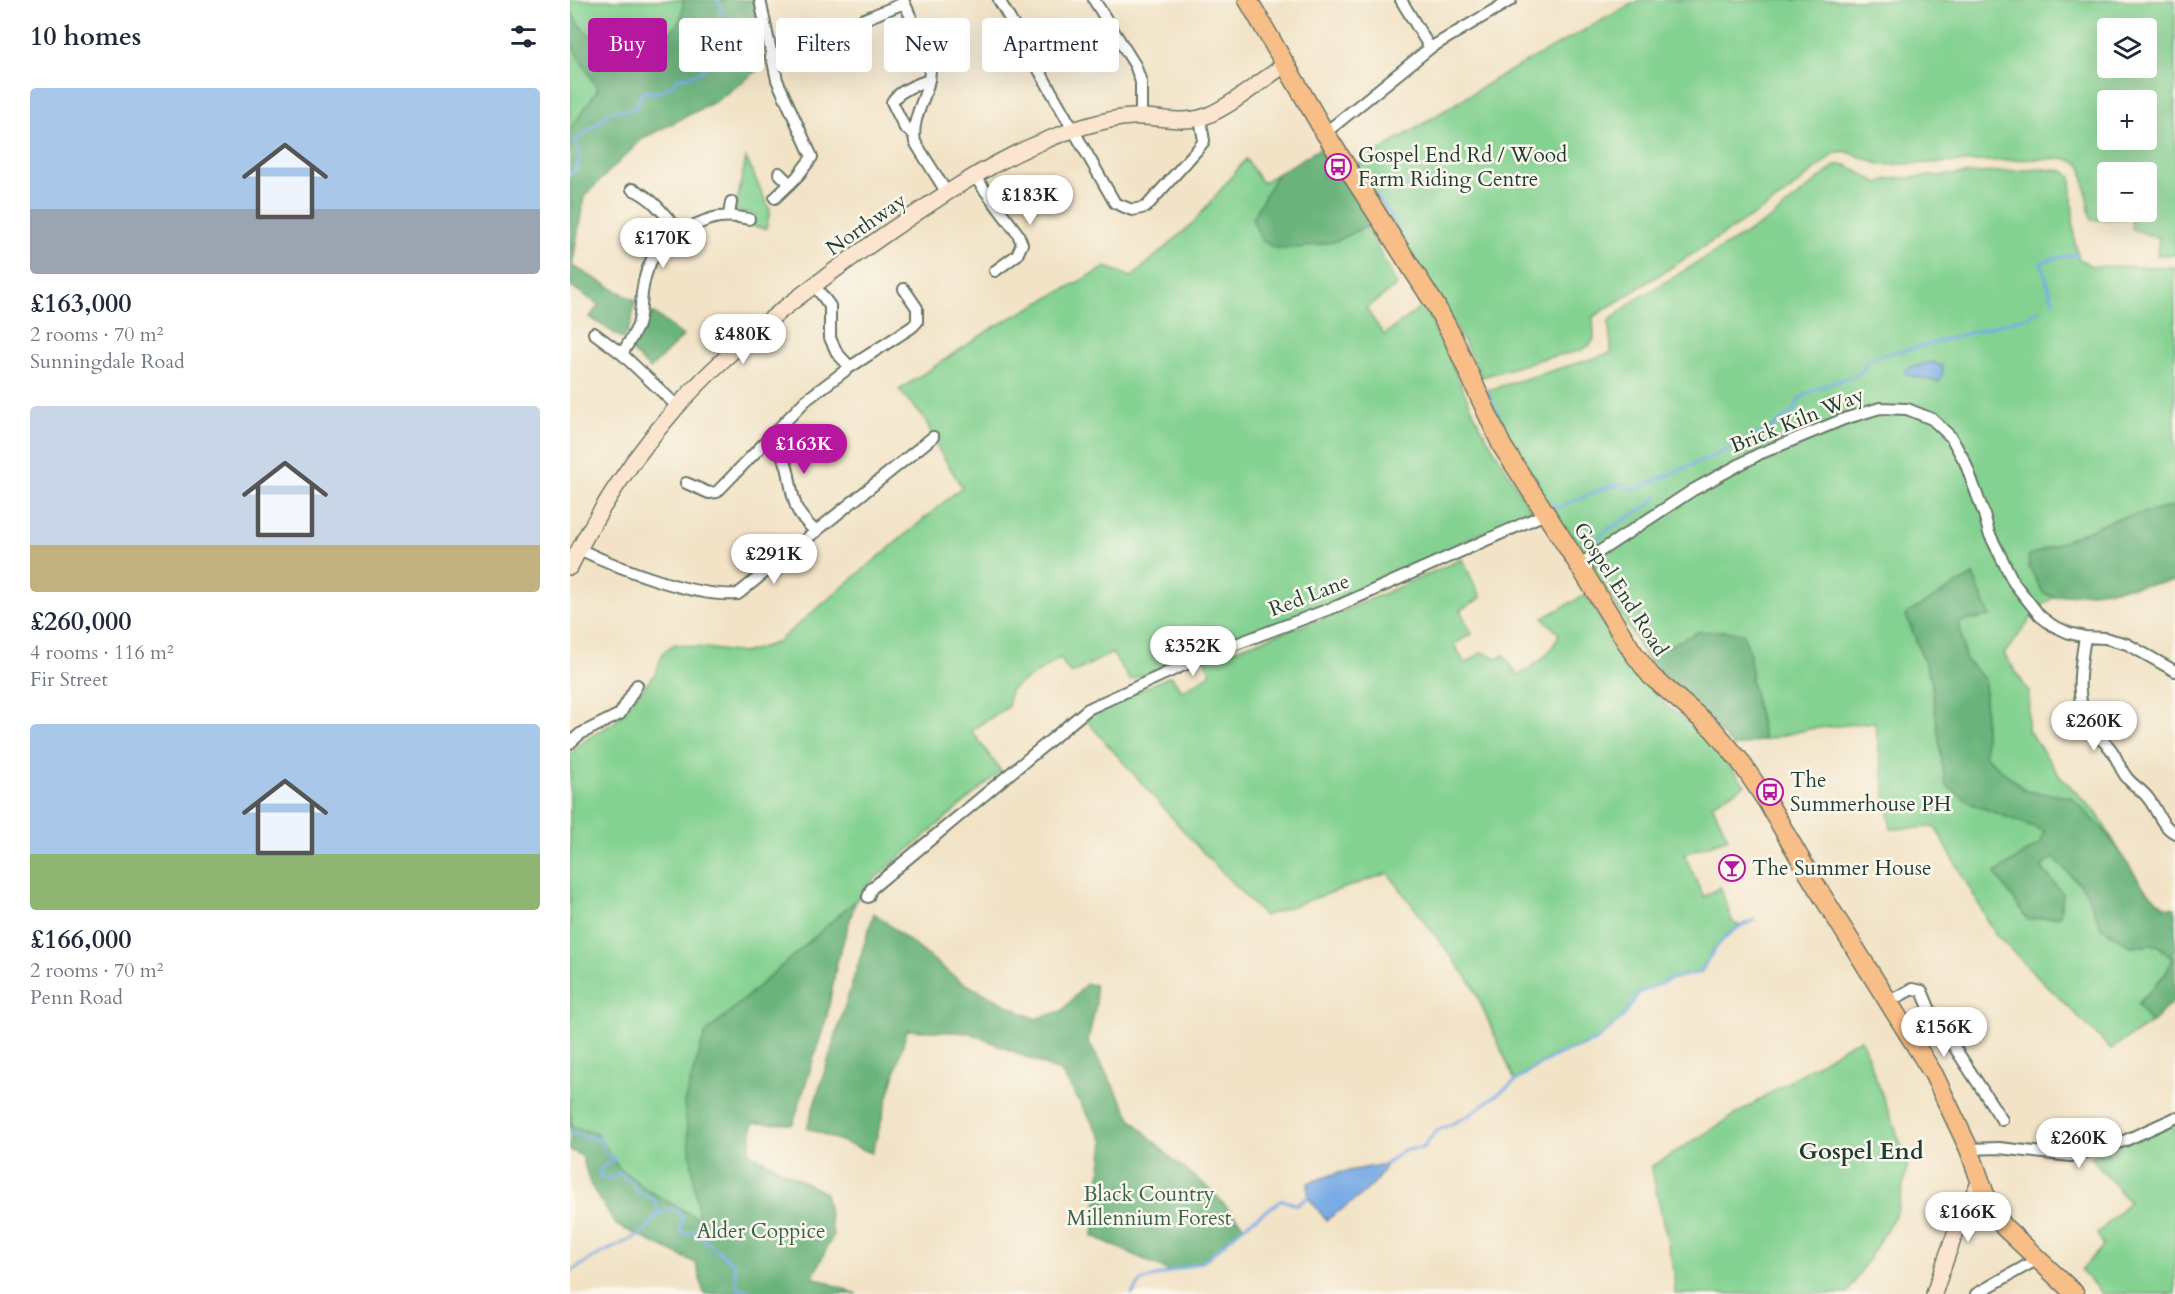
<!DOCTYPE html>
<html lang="en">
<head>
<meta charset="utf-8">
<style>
	:root { --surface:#fff; --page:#f2f2f3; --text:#1f2937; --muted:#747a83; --accent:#b5179e }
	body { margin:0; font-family:Cardo,serif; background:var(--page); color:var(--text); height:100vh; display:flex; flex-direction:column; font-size:22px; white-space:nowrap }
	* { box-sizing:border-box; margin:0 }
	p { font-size:20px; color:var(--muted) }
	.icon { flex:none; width:33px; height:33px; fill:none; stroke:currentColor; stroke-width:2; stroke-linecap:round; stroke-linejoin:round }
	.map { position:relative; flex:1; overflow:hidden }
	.panel { display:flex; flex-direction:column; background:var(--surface); width:570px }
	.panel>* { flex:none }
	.guide { position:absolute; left:18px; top:18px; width:570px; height:54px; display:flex; gap:12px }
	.buttons { position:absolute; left:1527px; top:18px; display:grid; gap:12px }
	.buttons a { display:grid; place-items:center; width:60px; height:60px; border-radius:6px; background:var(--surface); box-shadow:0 6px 24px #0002; font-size:30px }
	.price { position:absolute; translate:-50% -51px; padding:0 14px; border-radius:21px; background:#fff; color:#222; font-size:20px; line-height:39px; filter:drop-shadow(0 2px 3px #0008) }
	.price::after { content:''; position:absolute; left:50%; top:36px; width:18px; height:14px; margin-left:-9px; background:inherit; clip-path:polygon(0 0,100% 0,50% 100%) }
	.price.selected { background:var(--accent); color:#fff }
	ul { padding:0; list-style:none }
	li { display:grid; align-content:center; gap:12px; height:318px; padding:0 30px }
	li span { display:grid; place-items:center; height:186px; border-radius:6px; color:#555 }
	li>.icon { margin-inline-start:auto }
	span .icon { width:108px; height:108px; fill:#fffc; stroke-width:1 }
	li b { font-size:26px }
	h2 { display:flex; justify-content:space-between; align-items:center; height:72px; padding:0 30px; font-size:26px }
	.pill { padding:0 21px; border-radius:6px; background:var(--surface); box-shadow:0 6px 24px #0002; font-size:21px; line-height:54px }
	.pill.selected { background:var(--accent); color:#fff }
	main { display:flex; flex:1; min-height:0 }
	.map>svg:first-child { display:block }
	.green { fill:#84d291; stroke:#528862; stroke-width:1.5; fill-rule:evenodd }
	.forest { fill:#6bb47b; stroke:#457858; stroke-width:1.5 }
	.water { fill:#79abe5; stroke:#4c748c; stroke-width:1.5 }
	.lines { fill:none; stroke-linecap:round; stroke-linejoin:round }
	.stream { stroke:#79abe5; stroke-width:3 }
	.street-casing { stroke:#697767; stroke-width:14 }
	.secondary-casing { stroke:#697767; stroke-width:18 }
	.primary-casing { stroke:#697767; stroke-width:21 }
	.street { stroke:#fff; stroke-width:10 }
	.secondary { stroke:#fce5cf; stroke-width:15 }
	.primary { stroke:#f7be87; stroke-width:18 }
	.labels { text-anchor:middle; stroke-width:5; stroke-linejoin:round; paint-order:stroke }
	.poi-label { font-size:21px; fill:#1f3d34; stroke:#fbf7ec; text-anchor:start }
	.street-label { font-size:21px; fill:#1f3d34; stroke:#fbf7ec }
	.park-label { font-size:21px; fill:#38624b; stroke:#fbf7ec }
	.quarter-label { font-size:24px; font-weight:bold; fill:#1f3d34; stroke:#fbf7ec }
</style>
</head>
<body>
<main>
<section class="panel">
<h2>10 homes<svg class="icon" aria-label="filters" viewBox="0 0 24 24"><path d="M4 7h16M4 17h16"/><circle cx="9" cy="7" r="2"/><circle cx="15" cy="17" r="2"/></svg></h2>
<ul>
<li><span style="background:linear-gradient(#a9c7e8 65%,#9aa5b1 0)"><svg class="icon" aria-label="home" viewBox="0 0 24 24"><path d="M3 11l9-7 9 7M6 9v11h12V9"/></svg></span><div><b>£163,000</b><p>2 rooms · 70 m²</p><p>Sunningdale Road</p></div></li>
<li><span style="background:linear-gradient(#c9d6e8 75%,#c2b280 0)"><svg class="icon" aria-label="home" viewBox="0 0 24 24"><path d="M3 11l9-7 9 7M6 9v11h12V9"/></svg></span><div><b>£260,000</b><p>4 rooms · 116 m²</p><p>Fir Street</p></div></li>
<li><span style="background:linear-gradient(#a9c7e8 70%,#8fb573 0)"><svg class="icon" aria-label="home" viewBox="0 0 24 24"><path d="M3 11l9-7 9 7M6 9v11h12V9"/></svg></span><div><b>£166,000</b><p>2 rooms · 70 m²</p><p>Penn Road</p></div></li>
</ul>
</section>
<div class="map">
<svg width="1605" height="1294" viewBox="0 0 1605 1294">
	<rect width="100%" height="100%" fill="#fbf7ec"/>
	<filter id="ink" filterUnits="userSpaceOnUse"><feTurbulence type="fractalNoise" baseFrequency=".0167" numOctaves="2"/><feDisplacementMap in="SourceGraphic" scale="12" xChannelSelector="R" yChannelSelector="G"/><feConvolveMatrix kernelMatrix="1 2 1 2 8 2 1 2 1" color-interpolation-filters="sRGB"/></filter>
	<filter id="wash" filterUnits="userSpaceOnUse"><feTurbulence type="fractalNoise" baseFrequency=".008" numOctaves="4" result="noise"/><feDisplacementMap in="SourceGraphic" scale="24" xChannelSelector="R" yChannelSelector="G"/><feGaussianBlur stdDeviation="1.35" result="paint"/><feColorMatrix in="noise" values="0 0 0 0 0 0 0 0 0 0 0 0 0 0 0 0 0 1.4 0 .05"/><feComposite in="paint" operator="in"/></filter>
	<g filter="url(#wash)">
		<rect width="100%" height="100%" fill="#f2e3c6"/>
		<path class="green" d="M 0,0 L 184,0 L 195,65 L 146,101 L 73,138 L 14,196 L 2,266 L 65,301 L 61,324 L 53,339 L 20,317 L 29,305 L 0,285 Z
			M 1069,0 L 1605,0 L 1605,255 L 1587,255 L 1589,238 L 1562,229 L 1561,219 L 1521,220 L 1512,168 L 1508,163 L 1494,158 L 1312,165 L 1275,151 L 1265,153 L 1212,197 L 1023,317 L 1024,339 L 1020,345 L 1010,351 L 975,358 L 912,377 L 884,323 L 785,166 L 927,78 ZM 1538,28 L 1576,28 L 1576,68 L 1538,68 ZM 1538,100 L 1576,100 L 1576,140 L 1538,140 ZM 1538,172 L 1576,172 L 1576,212 L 1538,212 Z
			M 176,158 L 200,210 L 196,229 L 182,226 L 186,214 L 165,211 Z
			M 676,159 L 692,183 L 707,174 L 682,219 L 767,241 L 796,226 L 827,285 L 796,309 L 814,335 L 854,305 L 909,424 L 961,511 L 766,601 L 560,680 L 542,653 L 501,674 L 490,658 L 440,690 L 438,707 L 401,730 L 431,771 L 302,881 L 286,900 L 135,1034 L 114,1103 L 130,1220 C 106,1204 64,1187 47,1166 C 39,1156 33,1144 26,1134 L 2,1126 L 0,1110 L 0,754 L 18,738 L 45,722 L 85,674 L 94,651 L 105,644 L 173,653 L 206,643 L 392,487 L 369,450 L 355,419 L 329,390 L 424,327 L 536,267 L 562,277 L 623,223 Z
			M 1266,165 L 1276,165 L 1308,183 L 1318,179 L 1472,169 L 1494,171 L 1501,177 L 1504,238 L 1508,258 L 1521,266 L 1605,267 L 1605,506 L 1543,520 L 1473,593 L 1484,597 L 1471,606 L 1434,654 L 1459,692 L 1458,730 L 1489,775 L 1526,812 L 1554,858 L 1534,830 L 1501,798 L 1456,791 L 1415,756 L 1415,680 L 1395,659 L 1389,621 L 1420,616 L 1403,575 L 1336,615 L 1361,679 L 1375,784 L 1402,804 L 1474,830 L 1470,844 L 1425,873 L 1493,894 L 1471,867 L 1484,858 L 1515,890 L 1531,927 L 1561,946 L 1588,945 L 1603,960 L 1596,973 L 1568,1004 L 1581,1023 L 1541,1049 L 1426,935 L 1365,827 L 1321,829 L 1305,722 L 1239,729 L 1194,740 L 1181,680 L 1180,653 L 1128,632 L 1076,657 C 1040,592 995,532 957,467 C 943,442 928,418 918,390 L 1041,353 C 1042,342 1038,332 1039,321 L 1062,302 L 1200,219 Z
			M 892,559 L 911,598 L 890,610 L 902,634 L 884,644 L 895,664 L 912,652 L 927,658 L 934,655 L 948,676 C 967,664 981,655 989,634 L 973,618 L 1015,595 L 1055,658 L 1088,698 L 1136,739 L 1175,785 L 1142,804 L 1158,838 L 1114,854 L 1134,897 L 1150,887 L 1163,923 L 1169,925 L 1143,950 L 1131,972 L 1101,979 L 1069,993 L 1054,1016 L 1026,1041 L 985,1056 L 945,1081 L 902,984 L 818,873 L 694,916 L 627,846 L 516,720 L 522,712 L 601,676 L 612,691 L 641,674 L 635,660 L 774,611 Z
			M 1291,1039 L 1338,1163 L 1327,1212 L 1277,1294 L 1105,1294 L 1104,1271 L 1081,1167 L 1278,1045 Z
			M 1605,1122 L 1605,1294 L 1532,1294 L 1511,1270 L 1534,1245 L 1527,1234 L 1559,1202 L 1521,1157 Z"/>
		<path class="forest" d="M 113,0 L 184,0 L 195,65 L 146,101 L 73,138 L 14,196 L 2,266 L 65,301 L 61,324 L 53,339 L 20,317 L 29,305 L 0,285 L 0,130 L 28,89 L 0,42 L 0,10 L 9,25 L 29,43 L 45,17 L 84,46 C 102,31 114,25 113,0 Z
			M 754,146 L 798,216 L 796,226 L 767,241 L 730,248 L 705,248 L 691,240 L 682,219 L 707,174 Z
			M 84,313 L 113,336 L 80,369 L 62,351 C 67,337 71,321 84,313 Z
			M 1605,506 L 1605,581 L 1484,597 L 1473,593 L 1459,567 L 1458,556 L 1543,520 Z
			M 1403,575 L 1420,616 L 1389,622 L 1395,659 L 1415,680 L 1415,756 L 1456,791 L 1501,797 L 1534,830 L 1575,889 L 1595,907 L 1605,908 L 1605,999 L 1581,1023 L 1568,1004 L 1596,973 L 1603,959 L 1588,945 L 1561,946 L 1531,927 L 1515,890 L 1484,858 L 1471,867 L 1493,894 L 1490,916 L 1458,920 L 1425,873 L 1470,844 L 1474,831 L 1402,804 L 1375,784 L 1361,679 L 1336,614 Z
			M 1155,631 L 1173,634 L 1180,653 L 1181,680 L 1194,740 L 1164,747 L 1076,657 L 1128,632 Z
			M 286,900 L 267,962 L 257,1016 L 223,1124 L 183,1123 L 179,1153 L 255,1193 L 263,1235 L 243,1277 L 287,1294 L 134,1294 L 126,1263 L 46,1225 L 20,1184 L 12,1156 L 0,1150 L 0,1110 L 2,1126 L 26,1134 L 48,1167 L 80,1192 L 129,1219 L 114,1103 L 135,1034 Z
			M 304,913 L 390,981 L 465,1019 L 492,1011 L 516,984 L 525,985 L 526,1004 L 518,1041 L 563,1121 L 602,1159 L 641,1190 L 674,1226 L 634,1261 L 601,1272 L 523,1236 L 534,1141 L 491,1072 L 400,1033 L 337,1030 L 302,1153 L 237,1128 Z"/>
		<path class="water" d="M 1362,362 L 1372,366 L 1373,372 L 1369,382 L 1338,375 L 1334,372 L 1335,369 Z
			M 816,1164 C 805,1190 778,1205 756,1220 L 738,1197 L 738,1183 L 767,1173 Z"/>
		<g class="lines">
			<path class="stream" d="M 0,174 C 11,166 12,155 6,144 L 6,141 L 43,110 L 65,109 L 72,93 L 77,91 C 90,96 99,88 108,78 C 149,73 137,55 147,27 C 150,17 154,10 148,0
				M 803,190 L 819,213 L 832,236
				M 1483,301 L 1471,263 C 1481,256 1497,258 1508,254
				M 915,388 L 940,439 L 957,469
				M 980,504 L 987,508 L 1037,487 L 1055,484 L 1063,490 L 1169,445 L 1201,428 L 1224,411 L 1230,398 L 1248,388 L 1284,376 L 1292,371 L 1296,363 L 1303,357 L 1349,347 L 1460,316 L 1464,312 L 1471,310
				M 1028,538 L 1034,532 L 1082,503 L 1088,496
				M 0,1133 C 12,1137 19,1136 30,1139 L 35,1152 L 44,1158 L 43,1161 C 36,1164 31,1166 29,1174 L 32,1179 L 41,1178 L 51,1173 L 63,1183 L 66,1192 C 84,1197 85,1196 88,1214 L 101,1209 L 107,1210 L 113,1219 L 110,1230 L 115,1234 L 124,1231 L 164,1264 L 167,1288 L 189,1294
				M 816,1164 L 834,1150 L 853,1148 L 865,1132 L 898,1116 L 962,1069 L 985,1056 L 1026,1041 L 1054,1016 L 1069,993 L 1101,979 L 1131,972 C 1144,948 1158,928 1185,920
				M 0,1272 L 24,1257 L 74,1233 L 88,1214
				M 232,1294 L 234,1294
				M 562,1294 L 571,1281 L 634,1261 L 674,1226 L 712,1200 L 727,1205 L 738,1197"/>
		</g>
	</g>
	<g filter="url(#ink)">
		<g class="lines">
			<defs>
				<path id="street" d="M 190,0 L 207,80 L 242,157 L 227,177 L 205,198
					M 333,0 C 339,13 360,59 360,70 C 360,95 340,116 345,142 L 377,193
					M 429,0 L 545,203 L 562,210 L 576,207 L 627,150 L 634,141 L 630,118
					M 524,0 L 565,65 L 571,82 L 571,117
					M 831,0 L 860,48
					M 201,57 L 334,3
					M 755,133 L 860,48 L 941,0
					M 344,134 L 335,128 L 322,102 C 328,91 347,84 359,80
					M 209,173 L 220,184
					M 405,177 L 448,234 L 452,244 L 447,255 L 425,271
					M 62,189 C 84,198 94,215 110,232
					M 159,215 L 161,202
					M 245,286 L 260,306 L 260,338 L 267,353 L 280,367
					M 24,333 L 52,354 L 107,406
					M 52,354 C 57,345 64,335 68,325 C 71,315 71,303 72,293 C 76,259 90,241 121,227 C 143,216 155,214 179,219
					M 198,438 C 225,465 215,475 226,506 C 229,516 239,525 246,532
					M 116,483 L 139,493 L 147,492 L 236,400 L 280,367 L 342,327 L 347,322 L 347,308 L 334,289
					M 9,549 C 49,568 124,598 168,594 L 363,437
					M 1009,565 L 1123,490 L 1189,454 L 1274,419 L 1310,408 L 1337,409 L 1362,419 L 1381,437 L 1395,462 L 1414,514 L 1419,533 L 1444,583 L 1470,616 L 1482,625 L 1499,633 L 1515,637 L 1535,638 L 1557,644 L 1605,671
					M 1515,637 C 1510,668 1503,704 1523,731 C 1528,738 1537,743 1542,751 C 1548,760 1550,770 1558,779 C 1564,786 1572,790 1578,798 C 1587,809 1591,826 1605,833
					M 0,743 L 10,734 L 50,714 L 67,685
					M 298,897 L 301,889 L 518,709 L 634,656 L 770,605 L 975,514
					M 1318,1002 L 1342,989 L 1352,991 L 1360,1010 L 1432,1120
					M 1399,1149 L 1429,1148 L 1501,1156 L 1554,1141 L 1605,1118
					M 1406,1294 L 1468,1259"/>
				<path id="secondary" d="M 0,567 C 28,510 64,456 106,408 C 165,341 244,284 317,233 C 365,200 419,163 474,141 C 497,131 537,118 562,117 C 584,115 608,124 630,118 C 656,111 691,80 715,65
					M 1364,1294 C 1377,1255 1389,1218 1410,1182"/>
				<path id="primary" d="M 678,0 L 755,133 L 866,306 L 882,336 L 932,446 L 1009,565 L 1062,651 L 1081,676 L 1143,729 L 1170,761 L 1198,803 L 1243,881 L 1364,1075 L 1399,1149 L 1418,1203 L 1434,1227 L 1505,1294"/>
			</defs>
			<use href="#street" class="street-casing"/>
			<use href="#secondary" class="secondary-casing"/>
			<use href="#primary" class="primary-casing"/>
			<use href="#street" class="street"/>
			<use href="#secondary" class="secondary"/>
			<use href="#primary" class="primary"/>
		</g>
	</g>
	<defs>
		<symbol id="bus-ring" viewBox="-11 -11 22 22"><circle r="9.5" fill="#fbf7ec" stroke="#b5179e" stroke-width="1.5"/><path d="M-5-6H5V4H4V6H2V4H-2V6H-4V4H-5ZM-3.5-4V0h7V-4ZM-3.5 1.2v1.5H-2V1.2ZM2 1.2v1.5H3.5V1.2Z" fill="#b5179e"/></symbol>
		<symbol id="bar-ring" viewBox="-11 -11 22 22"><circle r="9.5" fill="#fbf7ec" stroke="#b5179e" stroke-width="1.5"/><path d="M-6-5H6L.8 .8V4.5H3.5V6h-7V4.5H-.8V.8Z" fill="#b5179e"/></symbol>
	</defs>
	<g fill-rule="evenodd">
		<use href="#bus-ring" x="753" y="152" width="30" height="30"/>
		<use href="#bus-ring" x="1185" y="777" width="30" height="30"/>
		<use href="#bar-ring" x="1147" y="853" width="30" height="30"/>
	</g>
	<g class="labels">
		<g class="poi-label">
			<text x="788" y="162">Gospel End Rd / Wood<tspan x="788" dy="24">Farm Riding Centre</tspan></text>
			<text x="1220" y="787">The<tspan x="1220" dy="24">Summerhouse PH</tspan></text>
			<text x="1182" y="875">The Summer House</text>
		</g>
		<g class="street-label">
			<text transform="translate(296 224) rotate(-35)" y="7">Northway</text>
			<text transform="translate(1227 420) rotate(-22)" y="7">Brick Kiln Way</text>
			<text transform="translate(1051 589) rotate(57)" y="7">Gospel End Road</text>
			<text transform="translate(739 595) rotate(-21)" y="7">Red Lane</text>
		</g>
		<g class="park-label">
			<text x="579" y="1201">Black Country<tspan x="579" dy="24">Millennium Forest</tspan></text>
			<text x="191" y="1238">Alder Coppice</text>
		</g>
		<g class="quarter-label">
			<text x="1291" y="1159">Gospel End</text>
		</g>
	</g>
</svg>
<div class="buttons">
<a><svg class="icon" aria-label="layers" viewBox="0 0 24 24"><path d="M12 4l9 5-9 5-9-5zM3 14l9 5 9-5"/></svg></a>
<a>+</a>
<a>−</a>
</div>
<b class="price" style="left:460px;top:226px">£183K</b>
<b class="price" style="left:93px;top:269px">£170K</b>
<b class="price" style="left:173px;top:365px">£480K</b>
<b class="price selected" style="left:234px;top:475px">£163K</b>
<b class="price" style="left:204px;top:585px">£291K</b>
<b class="price" style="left:623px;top:677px">£352K</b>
<b class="price" style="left:1524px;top:752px">£260K</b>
<b class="price" style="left:1374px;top:1058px">£156K</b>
<b class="price" style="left:1509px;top:1169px">£260K</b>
<b class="price" style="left:1398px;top:1243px">£166K</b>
<div class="guide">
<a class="pill selected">Buy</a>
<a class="pill">Rent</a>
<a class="pill">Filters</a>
<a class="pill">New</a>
<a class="pill">Apartment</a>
</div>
</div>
</main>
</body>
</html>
